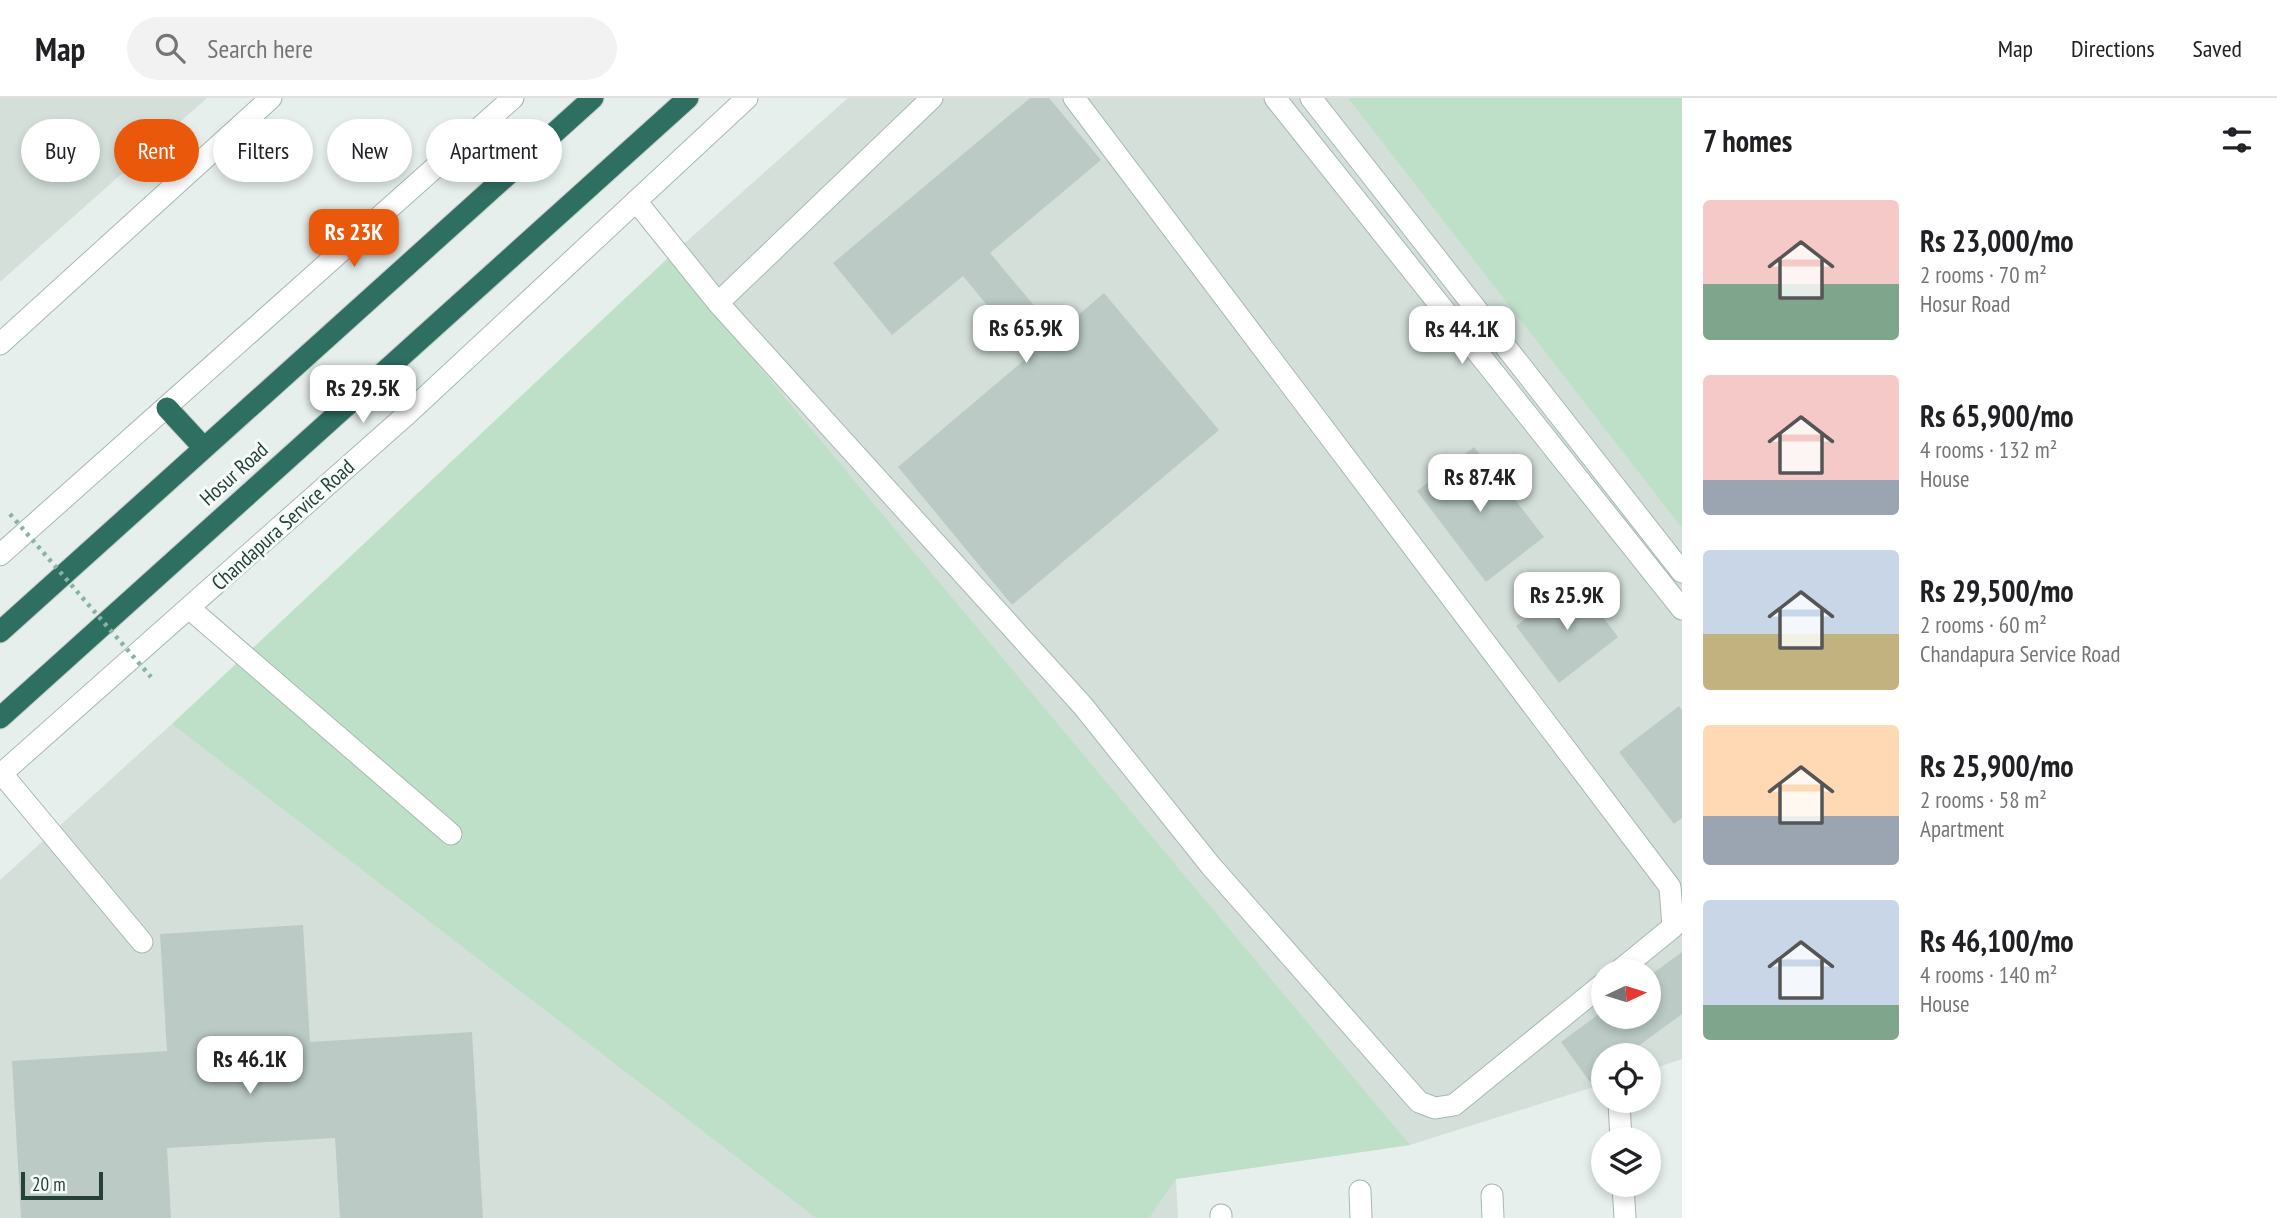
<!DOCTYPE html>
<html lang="en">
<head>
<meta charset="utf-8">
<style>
	:root { --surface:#fff; --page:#f2f2f2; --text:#202124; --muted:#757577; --line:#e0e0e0; --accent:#ea580c }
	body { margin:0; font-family:"PT Sans Narrow",sans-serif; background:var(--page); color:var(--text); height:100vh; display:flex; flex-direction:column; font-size:26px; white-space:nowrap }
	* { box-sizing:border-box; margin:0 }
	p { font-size:23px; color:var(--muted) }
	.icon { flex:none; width:38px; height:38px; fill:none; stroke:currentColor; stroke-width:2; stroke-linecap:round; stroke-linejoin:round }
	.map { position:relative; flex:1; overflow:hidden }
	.drawer { display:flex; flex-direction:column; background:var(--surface); width:595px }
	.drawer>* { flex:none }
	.guide { position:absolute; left:21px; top:21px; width:665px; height:63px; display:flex; gap:14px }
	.needle { width:46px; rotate:86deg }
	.controls { position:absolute; left:1591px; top:861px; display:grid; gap:14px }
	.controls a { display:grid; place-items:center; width:70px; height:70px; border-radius:50%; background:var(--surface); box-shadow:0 4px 10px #0003; font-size:35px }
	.scale { position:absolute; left:21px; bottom:18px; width:82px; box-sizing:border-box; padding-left:7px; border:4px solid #24423a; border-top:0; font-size:19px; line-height:24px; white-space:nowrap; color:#24423a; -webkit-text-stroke:5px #f7fbf9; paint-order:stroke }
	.price { position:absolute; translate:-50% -60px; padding:0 16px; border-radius:14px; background:#fff; color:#222; font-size:23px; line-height:46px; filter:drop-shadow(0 2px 4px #0008) }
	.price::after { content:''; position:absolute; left:50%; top:42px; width:21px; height:16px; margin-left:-10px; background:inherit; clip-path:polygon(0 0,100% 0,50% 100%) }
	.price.active { background:var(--accent); color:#fff }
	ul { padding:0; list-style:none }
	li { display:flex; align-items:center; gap:21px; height:175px; padding:0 21px }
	li span { display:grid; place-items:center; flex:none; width:196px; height:140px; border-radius:7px; color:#555 }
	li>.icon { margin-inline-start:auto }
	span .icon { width:84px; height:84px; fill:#fffc; stroke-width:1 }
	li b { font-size:30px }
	h2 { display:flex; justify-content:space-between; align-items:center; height:84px; padding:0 21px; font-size:30px }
	.pill { padding:0 24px; border-radius:32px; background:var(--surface); box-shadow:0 4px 10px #0003; font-size:24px; line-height:63px }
	.pill.active { background:var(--accent); color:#fff }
	header { display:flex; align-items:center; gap:42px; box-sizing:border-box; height:98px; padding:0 35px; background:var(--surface); border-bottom:2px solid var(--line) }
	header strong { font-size:33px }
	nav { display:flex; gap:38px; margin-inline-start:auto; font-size:24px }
	.search { width:490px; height:63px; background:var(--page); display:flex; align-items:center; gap:18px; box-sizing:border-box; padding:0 24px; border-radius:38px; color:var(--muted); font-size:26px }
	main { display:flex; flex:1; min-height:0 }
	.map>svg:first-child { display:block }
	.built { fill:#d4dfda; fill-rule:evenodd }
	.green { fill:#bfe0c8 }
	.building { fill:#bbcac4 }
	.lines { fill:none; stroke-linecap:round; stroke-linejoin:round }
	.minor-casing { stroke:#a8b8b2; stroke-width:23 }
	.highway-casing { stroke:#c2cac8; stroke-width:23 }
	.minor { stroke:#fff; stroke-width:21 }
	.highway { stroke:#2f6f62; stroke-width:21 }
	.path-bridge { stroke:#86b3a5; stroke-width:4.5; stroke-dasharray:3.5 5; stroke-linecap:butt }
	.labels { text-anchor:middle; stroke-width:6; stroke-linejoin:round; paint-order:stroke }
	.street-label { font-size:21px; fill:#24423a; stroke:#f7fbf9 }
</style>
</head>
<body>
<header>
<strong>Map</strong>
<div class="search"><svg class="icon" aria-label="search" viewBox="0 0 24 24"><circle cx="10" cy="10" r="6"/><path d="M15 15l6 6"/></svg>Search here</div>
<nav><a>Map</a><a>Directions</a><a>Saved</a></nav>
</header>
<main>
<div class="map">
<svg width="1682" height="1120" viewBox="0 0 1682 1120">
	<rect width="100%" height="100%" fill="#e6efeb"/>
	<path class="built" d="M 0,0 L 207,0 L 0,184 Z
		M 848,0 L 1682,0 L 1682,961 L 1649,972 L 1648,957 L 1603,957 L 1603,986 L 1410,1047 L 1176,1081 L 1178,1120 L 0,1120 L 0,782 L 675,169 L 668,160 ZM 1603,873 L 1648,873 L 1648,919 L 1603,919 Z"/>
	<path class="green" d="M 1348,0 L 1682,0 L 1682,430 Z
		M 668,160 L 1410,1047 L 1176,1081 L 1149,1120 L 816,1120 L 172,626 Z"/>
	<path class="building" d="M 1030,0 L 1049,0 L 1101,62 L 990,155 L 1057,235 L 1104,195 L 1219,332 L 1012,507 L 898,369 L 1029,258 L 963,178 L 892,237 L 833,165 Z
		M 1474,349 L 1544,439 L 1486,484 L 1417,393 Z
		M 1575,482 L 1618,539 L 1559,585 L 1516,528 Z
		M 1679,608 L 1682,612 L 1682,720 L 1674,726 L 1619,654 Z
		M 303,827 L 310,944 L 472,934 L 483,1120 L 340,1120 L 335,1040 L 167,1050 L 171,1120 L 21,1120 L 12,963 L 167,953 L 160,836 Z
		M 1682,854 L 1682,916 L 1626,957 L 1603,957 L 1603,974 L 1590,984 L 1561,944 L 1603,913 L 1603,919 L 1648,919 L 1648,879 Z"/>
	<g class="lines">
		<defs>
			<path id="minor" d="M 932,0 L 718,205 L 1083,608 L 1211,768 L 1419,1004 L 1435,1010 L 1454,1007 L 1603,886
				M 1074,0 L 1670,789 L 1673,829 L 1619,873
				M 1275,0 L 1682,511
				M 1311,0 L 1682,474
				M 636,103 L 718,205
				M 0,246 L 271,0
				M 0,457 L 513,0
				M 189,510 L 451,736
				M 2,676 L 142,844
				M 0,677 L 405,318 L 747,0
				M 1619,1005 L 1621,1041
				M 1623,1087 L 1625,1120
				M 1360,1093 L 1361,1120
				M 1492,1097 L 1493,1120
				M 1221,1117 L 1221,1120"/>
			<path id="highway" d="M 167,310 L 204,350
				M 0,534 L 593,0
				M 0,620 L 688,0"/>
		</defs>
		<use href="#minor" class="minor-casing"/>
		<use href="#highway" class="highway-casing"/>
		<use href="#minor" class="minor"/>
		<use href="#highway" class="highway"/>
		<path class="path-bridge" d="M 10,416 L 151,579"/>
	</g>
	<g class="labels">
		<g class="street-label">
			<text transform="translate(234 376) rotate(-42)" y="7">Hosur Road</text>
			<text transform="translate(283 427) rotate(-42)" y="7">Chandapura Service Road</text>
		</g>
	</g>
</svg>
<div class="controls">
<a><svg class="needle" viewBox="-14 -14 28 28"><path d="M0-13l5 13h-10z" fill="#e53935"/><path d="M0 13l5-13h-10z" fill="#757577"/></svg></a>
<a><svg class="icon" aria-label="locate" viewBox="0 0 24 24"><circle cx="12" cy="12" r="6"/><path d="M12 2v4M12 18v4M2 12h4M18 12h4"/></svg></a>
<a><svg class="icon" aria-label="layers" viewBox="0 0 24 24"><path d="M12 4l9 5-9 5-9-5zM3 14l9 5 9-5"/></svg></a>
</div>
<div class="scale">20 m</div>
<b class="price active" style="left:354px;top:171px">Rs 23K</b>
<b class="price" style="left:1026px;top:267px">Rs 65.9K</b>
<b class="price" style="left:1462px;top:268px">Rs 44.1K</b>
<b class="price" style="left:363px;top:327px">Rs 29.5K</b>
<b class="price" style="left:1480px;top:416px">Rs 87.4K</b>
<b class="price" style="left:1567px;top:534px">Rs 25.9K</b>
<b class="price" style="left:250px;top:998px">Rs 46.1K</b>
<div class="guide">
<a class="pill">Buy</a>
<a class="pill active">Rent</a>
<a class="pill">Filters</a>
<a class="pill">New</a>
<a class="pill">Apartment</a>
</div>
</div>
<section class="drawer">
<h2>7 homes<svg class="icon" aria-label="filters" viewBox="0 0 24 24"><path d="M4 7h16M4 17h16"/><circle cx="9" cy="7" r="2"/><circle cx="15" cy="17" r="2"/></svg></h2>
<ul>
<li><span style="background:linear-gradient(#f6c9c9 60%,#7fa58c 0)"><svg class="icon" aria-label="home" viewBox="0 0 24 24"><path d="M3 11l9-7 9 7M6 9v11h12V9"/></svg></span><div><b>Rs 23,000/mo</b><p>2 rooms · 70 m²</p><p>Hosur Road</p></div></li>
<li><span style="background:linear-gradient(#f6c9c9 75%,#9aa5b1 0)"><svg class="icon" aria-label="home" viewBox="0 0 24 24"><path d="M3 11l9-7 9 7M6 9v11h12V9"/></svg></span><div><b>Rs 65,900/mo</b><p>4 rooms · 132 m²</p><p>House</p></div></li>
<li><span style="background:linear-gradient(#c9d6e8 60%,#c2b280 0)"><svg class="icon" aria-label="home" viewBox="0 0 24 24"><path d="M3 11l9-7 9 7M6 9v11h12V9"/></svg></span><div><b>Rs 29,500/mo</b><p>2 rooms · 60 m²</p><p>Chandapura Service Road</p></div></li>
<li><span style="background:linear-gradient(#ffd9b3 65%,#9aa5b1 0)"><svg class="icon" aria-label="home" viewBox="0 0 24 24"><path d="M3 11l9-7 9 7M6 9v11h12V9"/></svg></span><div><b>Rs 25,900/mo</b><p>2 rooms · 58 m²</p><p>Apartment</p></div></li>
<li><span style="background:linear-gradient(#c9d6e8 75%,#7fa58c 0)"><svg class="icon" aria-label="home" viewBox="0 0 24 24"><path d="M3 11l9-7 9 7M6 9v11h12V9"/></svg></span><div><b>Rs 46,100/mo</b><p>4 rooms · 140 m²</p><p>House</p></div></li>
</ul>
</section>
</main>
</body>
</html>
